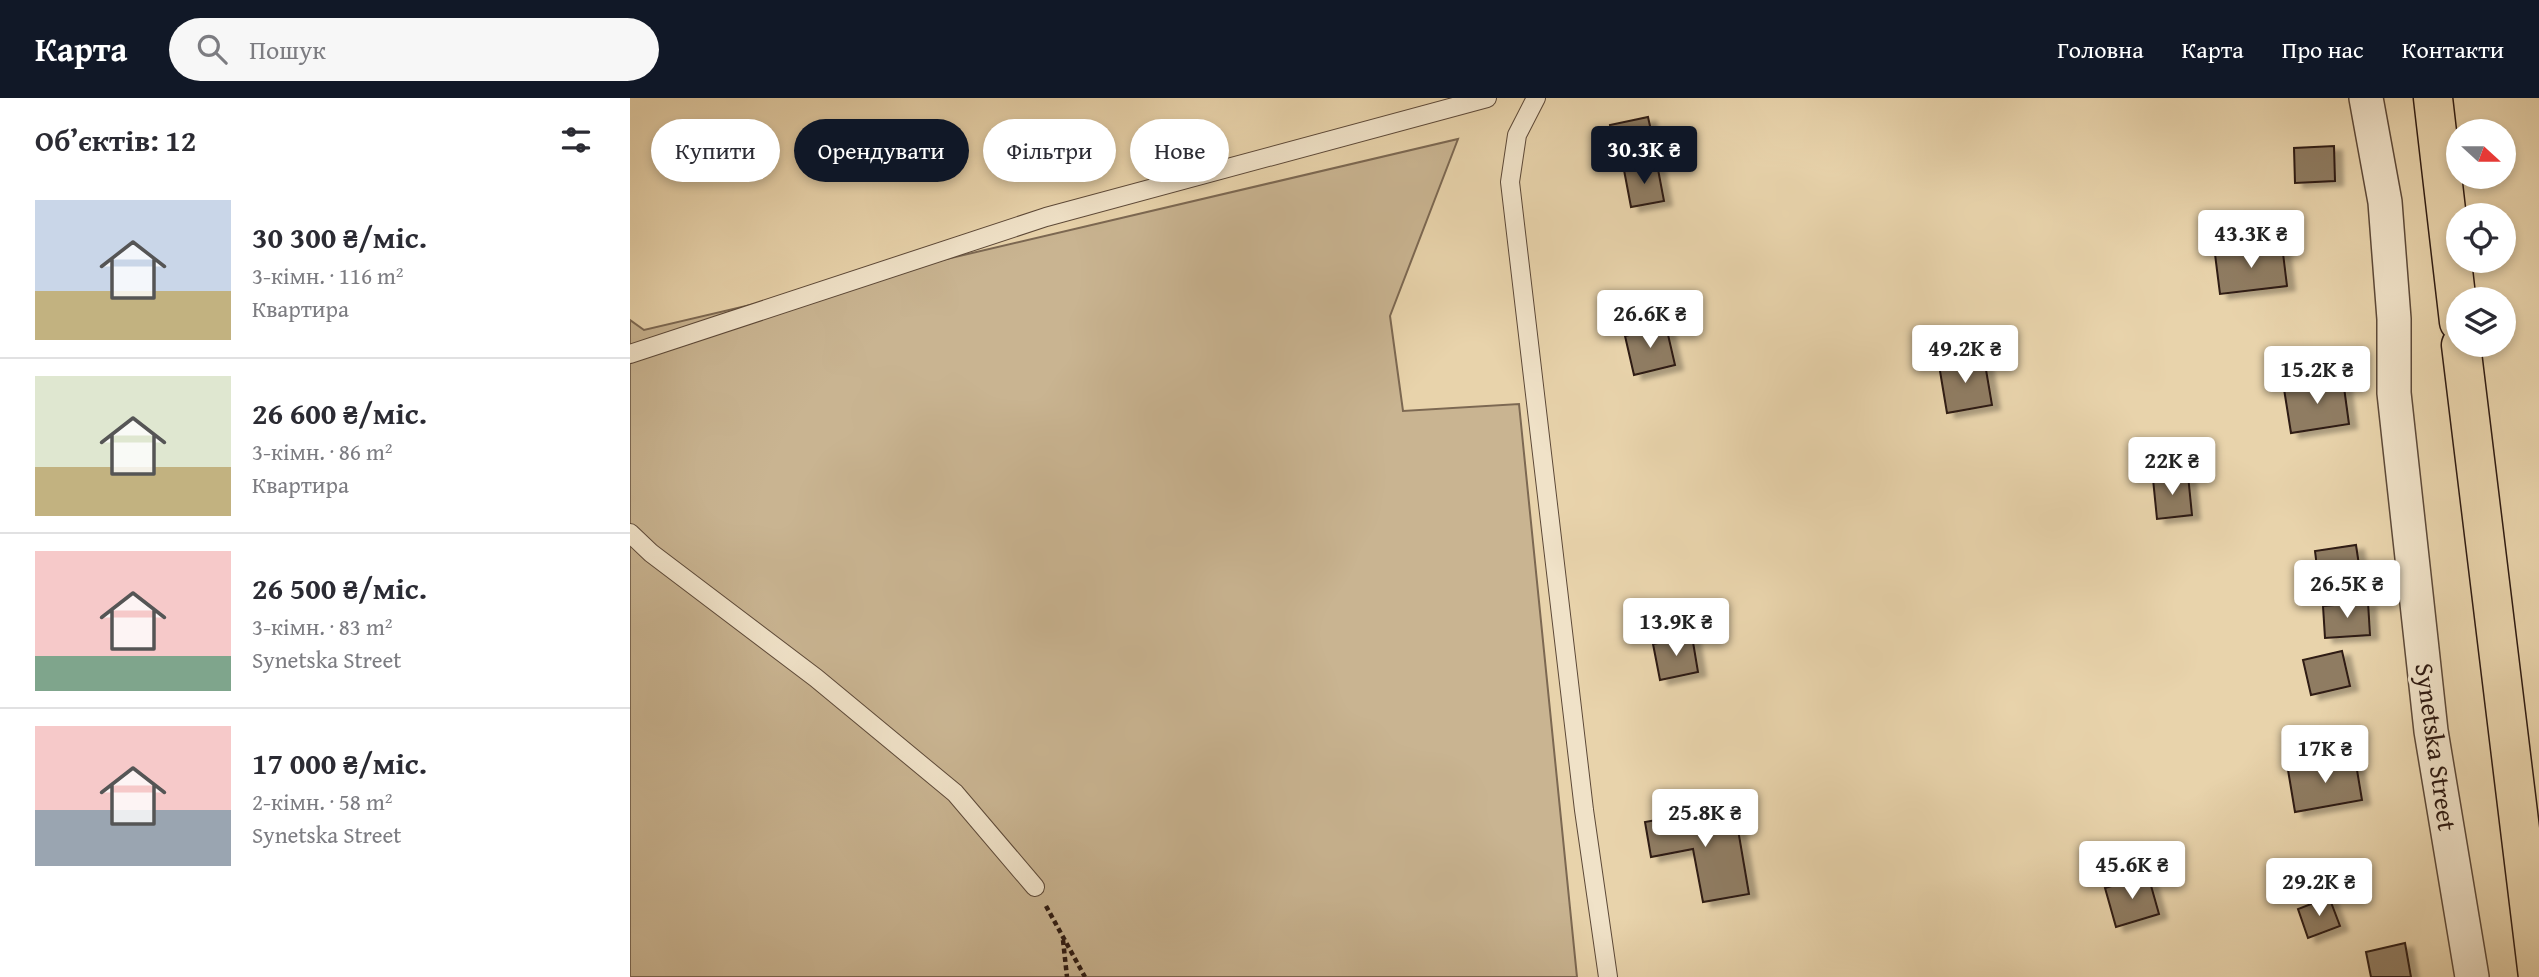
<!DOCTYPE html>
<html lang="uk">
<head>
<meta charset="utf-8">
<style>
	:root { --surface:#fff; --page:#f7f7f7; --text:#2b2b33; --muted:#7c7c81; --line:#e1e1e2; --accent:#111827 }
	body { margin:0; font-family:"Gentium Book Plus",serif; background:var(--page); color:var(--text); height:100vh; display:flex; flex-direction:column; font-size:26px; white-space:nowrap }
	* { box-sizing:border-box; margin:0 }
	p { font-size:23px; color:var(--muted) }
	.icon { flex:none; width:38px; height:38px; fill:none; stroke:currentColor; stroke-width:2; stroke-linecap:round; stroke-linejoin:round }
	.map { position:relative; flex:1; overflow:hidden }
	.panel { display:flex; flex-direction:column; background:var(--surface); width:630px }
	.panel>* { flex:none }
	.banner { position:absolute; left:21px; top:21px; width:665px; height:63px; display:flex; gap:14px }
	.needle { width:46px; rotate:111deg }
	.controls { position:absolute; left:1816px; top:21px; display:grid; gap:14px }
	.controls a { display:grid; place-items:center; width:70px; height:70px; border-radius:50%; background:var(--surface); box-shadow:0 4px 10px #0003; font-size:35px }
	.price { position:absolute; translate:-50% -60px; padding:0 16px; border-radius:7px; background:#fff; color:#222; font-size:23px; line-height:46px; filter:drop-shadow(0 2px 4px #0008) }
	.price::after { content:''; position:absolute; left:50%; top:42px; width:21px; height:16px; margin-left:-10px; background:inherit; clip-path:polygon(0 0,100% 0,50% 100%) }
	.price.selected { background:var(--accent); color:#fff }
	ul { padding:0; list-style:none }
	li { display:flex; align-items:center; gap:21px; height:175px; padding:0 35px }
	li+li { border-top:2px solid var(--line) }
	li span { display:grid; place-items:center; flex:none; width:196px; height:140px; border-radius:0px; color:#555 }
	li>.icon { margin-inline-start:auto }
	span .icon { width:84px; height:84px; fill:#fffc; stroke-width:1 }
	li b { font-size:30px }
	h2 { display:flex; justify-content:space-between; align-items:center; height:84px; padding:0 35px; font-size:30px }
	.tag { padding:0 24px; border-radius:32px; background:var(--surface); box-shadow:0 4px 10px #0003; font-size:24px; line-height:63px }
	.tag.selected { background:var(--accent); color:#fff }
	header { display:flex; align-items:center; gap:42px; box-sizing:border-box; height:98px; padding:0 35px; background:var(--accent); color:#fff }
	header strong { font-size:33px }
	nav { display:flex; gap:38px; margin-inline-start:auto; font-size:24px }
	.search { width:490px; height:63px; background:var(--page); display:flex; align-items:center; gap:18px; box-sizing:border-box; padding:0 24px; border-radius:38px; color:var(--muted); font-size:26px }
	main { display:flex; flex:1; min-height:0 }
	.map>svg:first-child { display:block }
	.green { fill:#c9b491; stroke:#7c6852; stroke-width:2 }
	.building { fill:#8f7b62; stroke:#2f1b12; stroke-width:2; filter:url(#shadow) }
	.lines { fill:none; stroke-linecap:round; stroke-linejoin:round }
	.service-casing { stroke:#5d4938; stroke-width:20 }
	.minor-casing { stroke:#5d4938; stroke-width:36 }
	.primary-casing { stroke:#2f1b12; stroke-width:41 }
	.path { stroke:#2f1b12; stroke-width:4.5; stroke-dasharray:5 3.5; stroke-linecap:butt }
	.service { stroke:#f0e2c8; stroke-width:18 }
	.minor { stroke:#f0e2c8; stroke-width:33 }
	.primary { stroke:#e8d3ab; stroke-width:38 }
	.labels { text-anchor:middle; stroke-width:6; stroke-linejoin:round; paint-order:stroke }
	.street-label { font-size:26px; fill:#2f1b12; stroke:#f0e2c8 }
</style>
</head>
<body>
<header>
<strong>Карта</strong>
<div class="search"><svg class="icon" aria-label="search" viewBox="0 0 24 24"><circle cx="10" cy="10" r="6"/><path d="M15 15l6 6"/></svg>Пошук</div>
<nav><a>Головна</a><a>Карта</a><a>Про нас</a><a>Контакти</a></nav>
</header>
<main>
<section class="panel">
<h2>Об’єктів: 12<svg class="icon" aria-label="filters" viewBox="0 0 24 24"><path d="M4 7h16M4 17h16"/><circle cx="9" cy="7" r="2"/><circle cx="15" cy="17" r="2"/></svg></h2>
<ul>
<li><span style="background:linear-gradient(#c9d6e8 65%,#c2b280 0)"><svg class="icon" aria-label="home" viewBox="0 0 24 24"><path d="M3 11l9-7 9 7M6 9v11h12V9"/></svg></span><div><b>30 300 ₴/міс.</b><p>3-кімн. · 116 m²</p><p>Квартира</p></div></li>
<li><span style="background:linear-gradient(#dfe7d0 65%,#c2b280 0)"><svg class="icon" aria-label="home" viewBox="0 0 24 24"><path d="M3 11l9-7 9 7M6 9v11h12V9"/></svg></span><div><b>26 600 ₴/міс.</b><p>3-кімн. · 86 m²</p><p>Квартира</p></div></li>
<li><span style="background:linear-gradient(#f6c9c9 75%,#7fa58c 0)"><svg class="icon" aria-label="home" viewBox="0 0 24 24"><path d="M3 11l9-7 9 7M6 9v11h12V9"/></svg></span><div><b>26 500 ₴/міс.</b><p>3-кімн. · 83 m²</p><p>Synetska Street</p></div></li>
<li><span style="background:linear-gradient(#f6c9c9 60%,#9aa5b1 0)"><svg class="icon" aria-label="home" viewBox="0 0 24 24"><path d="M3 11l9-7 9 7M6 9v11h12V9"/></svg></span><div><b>17 000 ₴/міс.</b><p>2-кімн. · 58 m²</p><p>Synetska Street</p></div></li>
</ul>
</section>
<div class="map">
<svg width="1909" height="879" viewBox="0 0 1909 879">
	<defs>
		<filter id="shadow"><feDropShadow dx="8" dy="4.5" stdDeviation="2" flood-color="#0004"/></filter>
	</defs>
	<rect width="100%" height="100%" fill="#e8d3ab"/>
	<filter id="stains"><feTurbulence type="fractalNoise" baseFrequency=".00286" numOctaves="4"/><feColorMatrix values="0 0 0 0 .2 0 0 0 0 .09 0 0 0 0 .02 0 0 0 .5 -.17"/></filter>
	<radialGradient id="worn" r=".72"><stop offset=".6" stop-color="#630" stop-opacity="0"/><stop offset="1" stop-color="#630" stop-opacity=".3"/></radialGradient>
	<path class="green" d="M 828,41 L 760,218 L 773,313 L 889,306 L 947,879 L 0,879 L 0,222 L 14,232 Z"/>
	<path class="building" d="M 1018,19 L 1026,55 L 986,62 L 980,27 Z
		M 1704,48 L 1705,83 L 1665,85 L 1664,50 Z
		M 1027,66 L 1034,103 L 1001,109 L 994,72 Z
		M 1652,147 L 1657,188 L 1590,196 L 1585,156 Z
		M 1036,228 L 1045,267 L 1004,277 L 995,238 Z
		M 1354,260 L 1362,307 L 1317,315 L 1309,267 Z
		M 1713,282 L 1719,326 L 1661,335 L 1654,291 Z
		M 1558,377 L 1562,417 L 1527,421 L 1523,381 Z
		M 1726,447 L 1732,487 L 1690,493 L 1685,453 Z
		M 1738,504 L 1740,537 L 1695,540 L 1693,508 Z
		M 1062,538 L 1068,574 L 1030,582 L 1023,546 Z
		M 1712,553 L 1720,588 L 1681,597 L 1673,562 Z
		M 1725,660 L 1732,702 L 1665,714 L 1658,672 Z
		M 1104,708 L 1119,796 L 1073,804 L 1063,751 L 1021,759 L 1015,724 Z
		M 1518,777 L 1529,816 L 1486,829 L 1475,790 Z
		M 1699,799 L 1710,828 L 1678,840 L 1668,811 Z
		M 1775,845 L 1781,879 L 1741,879 L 1736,854 Z"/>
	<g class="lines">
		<defs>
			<path id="service" d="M 906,0 L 887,37 L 880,84 L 954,712 L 978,879
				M 0,256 L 416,119 L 857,0
				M 0,435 L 21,455 L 186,580 L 325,695 L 405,789"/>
			<path id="minor" d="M 1736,0 L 1755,104 L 1764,221 L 1764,295 L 1801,633 L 1842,879"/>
			<path id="primary" d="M 1803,0 L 1829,224
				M 1831,247 L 1908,879"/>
		</defs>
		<use href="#service" class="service-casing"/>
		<use href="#minor" class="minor-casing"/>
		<use href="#primary" class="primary-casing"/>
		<path class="path" d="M 416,808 L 455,879
			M 433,842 L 437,879"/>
		<use href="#service" class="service"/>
		<use href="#minor" class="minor"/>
		<use href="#primary" class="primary"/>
	</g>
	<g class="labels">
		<g class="street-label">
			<text transform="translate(1806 649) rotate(82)" y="9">Synetska Street</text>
		</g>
	</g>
	<rect width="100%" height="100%" filter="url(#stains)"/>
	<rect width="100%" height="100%" fill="url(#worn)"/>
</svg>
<div class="controls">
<a><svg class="needle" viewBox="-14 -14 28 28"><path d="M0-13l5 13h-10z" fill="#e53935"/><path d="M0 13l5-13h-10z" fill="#7c7c81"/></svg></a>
<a><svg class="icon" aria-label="locate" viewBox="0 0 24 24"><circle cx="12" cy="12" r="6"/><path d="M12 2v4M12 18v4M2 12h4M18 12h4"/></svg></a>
<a><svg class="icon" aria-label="layers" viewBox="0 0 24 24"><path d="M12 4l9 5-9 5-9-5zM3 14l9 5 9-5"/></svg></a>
</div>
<b class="price selected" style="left:1014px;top:88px">30.3K ₴</b>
<b class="price" style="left:1621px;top:172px">43.3K ₴</b>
<b class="price" style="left:1020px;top:252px">26.6K ₴</b>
<b class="price" style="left:1335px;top:287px">49.2K ₴</b>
<b class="price" style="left:1687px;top:308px">15.2K ₴</b>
<b class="price" style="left:1542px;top:399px">22K ₴</b>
<b class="price" style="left:1717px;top:522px">26.5K ₴</b>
<b class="price" style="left:1046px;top:560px">13.9K ₴</b>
<b class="price" style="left:1695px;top:687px">17K ₴</b>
<b class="price" style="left:1075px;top:751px">25.8K ₴</b>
<b class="price" style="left:1502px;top:803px">45.6K ₴</b>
<b class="price" style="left:1689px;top:820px">29.2K ₴</b>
<div class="banner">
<a class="tag">Купити</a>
<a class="tag selected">Орендувати</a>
<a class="tag">Фільтри</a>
<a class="tag">Нове</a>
</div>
</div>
</main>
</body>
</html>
